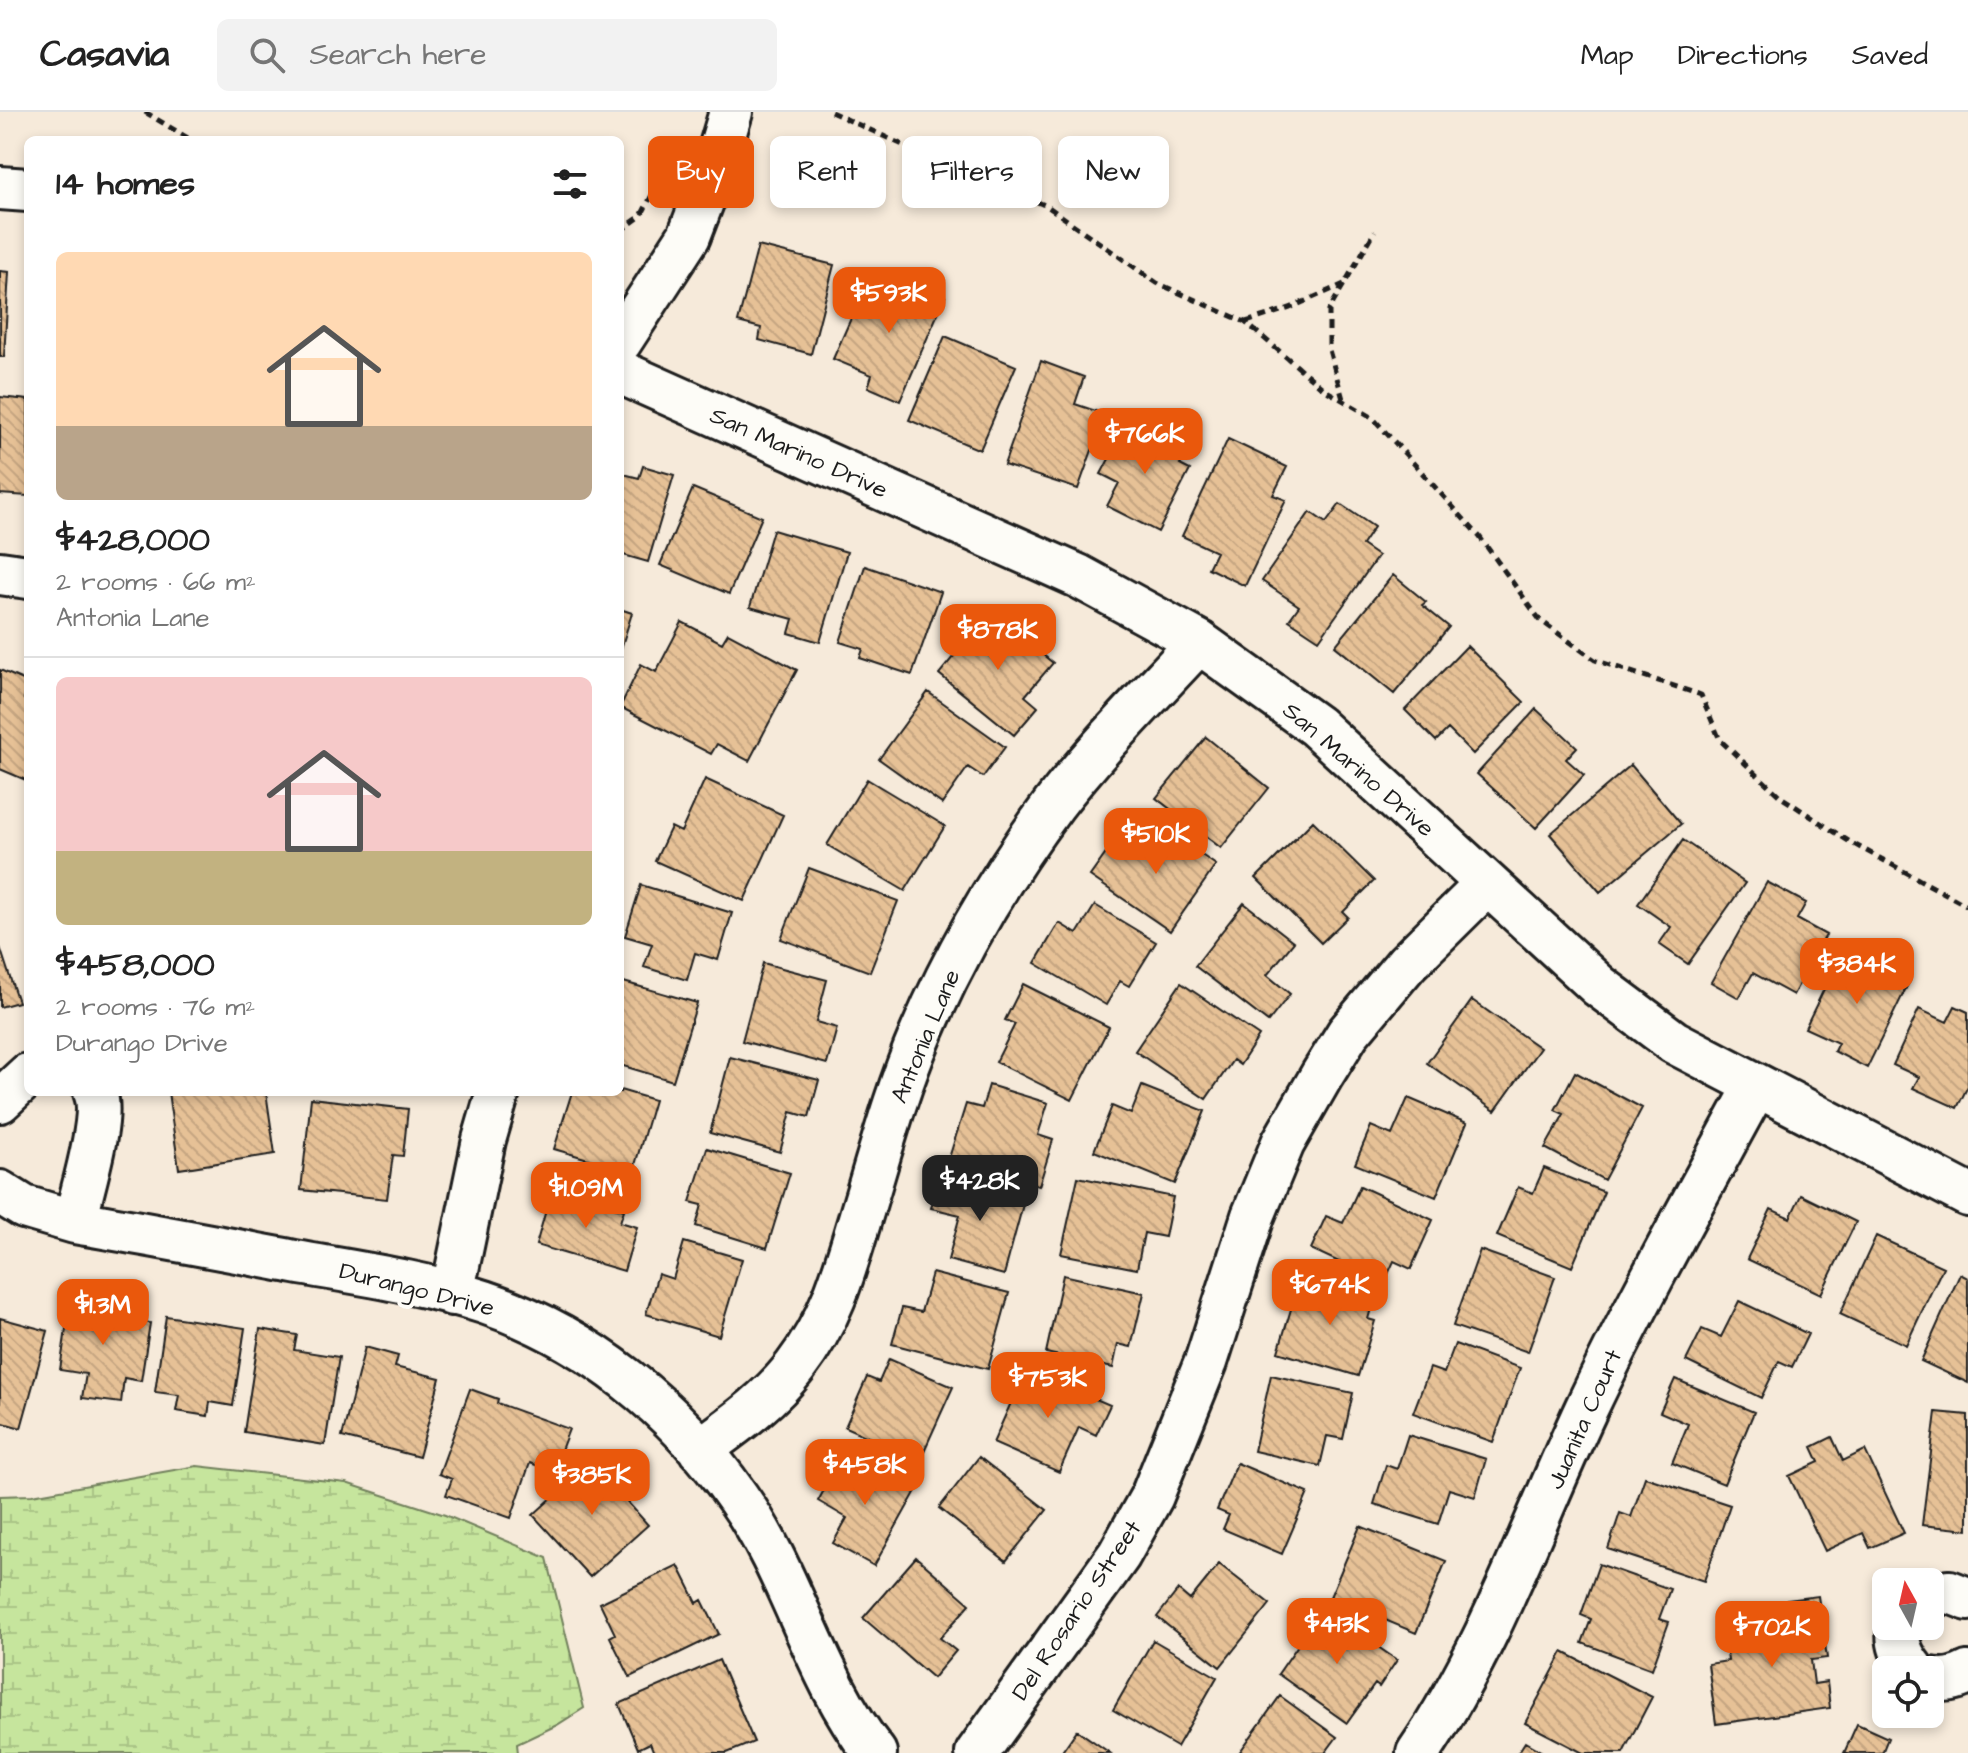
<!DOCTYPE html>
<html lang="en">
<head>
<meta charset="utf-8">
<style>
	:root { --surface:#fff; --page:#f2f2f2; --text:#222; --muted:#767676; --line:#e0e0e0; --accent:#ea580c }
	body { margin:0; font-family:"Architects Daughter",sans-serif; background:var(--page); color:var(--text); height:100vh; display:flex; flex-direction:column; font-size:30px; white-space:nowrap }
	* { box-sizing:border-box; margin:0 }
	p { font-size:26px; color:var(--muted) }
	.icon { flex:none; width:44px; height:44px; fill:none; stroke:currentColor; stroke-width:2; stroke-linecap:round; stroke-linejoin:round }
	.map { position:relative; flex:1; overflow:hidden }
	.drawer { position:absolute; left:24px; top:24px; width:600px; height:960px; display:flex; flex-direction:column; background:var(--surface); border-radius:12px; box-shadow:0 4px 12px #0003 }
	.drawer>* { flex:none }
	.hud { position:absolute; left:648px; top:24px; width:760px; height:72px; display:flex; gap:16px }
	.needle { width:52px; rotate:352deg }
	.fabs { position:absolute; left:1872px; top:1456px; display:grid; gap:16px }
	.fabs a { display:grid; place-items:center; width:72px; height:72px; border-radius:12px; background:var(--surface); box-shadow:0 4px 12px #0003; font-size:40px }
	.price { position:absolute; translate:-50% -68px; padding:0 18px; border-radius:16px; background:var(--accent); color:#fff; font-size:26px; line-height:52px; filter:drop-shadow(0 2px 4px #0008) }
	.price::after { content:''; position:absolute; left:50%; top:48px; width:24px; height:18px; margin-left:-12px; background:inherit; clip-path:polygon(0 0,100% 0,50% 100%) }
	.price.on { background:#222; color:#fff }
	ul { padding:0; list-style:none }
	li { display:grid; align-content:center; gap:16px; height:424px; padding:0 32px }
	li+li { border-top:2px solid var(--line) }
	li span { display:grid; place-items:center; height:248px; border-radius:12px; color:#555 }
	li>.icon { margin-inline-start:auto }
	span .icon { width:144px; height:144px; fill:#fffc; stroke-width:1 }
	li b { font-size:34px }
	h2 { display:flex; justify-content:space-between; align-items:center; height:96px; padding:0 32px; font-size:34px }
	.chip { padding:0 28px; border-radius:12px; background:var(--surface); box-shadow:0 4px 12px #0003; font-size:28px; line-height:72px }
	.chip.on { background:var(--accent); color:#fff }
	header { display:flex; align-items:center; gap:48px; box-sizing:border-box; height:112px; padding:0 40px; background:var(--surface); border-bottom:2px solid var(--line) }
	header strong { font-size:38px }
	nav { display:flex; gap:44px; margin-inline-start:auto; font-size:28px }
	.search { width:560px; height:72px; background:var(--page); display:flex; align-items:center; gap:20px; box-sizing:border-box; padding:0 28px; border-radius:12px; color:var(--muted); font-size:30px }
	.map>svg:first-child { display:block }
	.wetland { fill:url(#wetland-marsh); stroke:#71805c; stroke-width:2 }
	.building { fill:url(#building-back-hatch); stroke:#1c1c1c; stroke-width:2 }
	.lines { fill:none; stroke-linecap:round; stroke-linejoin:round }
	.minor-casing { stroke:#1c1c1c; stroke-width:48 }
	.path { stroke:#1c1c1c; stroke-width:5; stroke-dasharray:8 6; stroke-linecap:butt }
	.minor { stroke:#fdfcf7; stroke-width:42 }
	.labels { text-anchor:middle; stroke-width:8; stroke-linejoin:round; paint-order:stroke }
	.street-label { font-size:24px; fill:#1c1c1c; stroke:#fdfcf7 }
</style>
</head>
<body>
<header>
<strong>Casavia</strong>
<div class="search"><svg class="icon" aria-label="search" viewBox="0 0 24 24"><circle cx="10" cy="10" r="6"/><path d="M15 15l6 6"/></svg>Search here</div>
<nav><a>Map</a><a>Directions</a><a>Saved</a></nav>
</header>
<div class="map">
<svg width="1968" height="1641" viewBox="0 0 1968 1641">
	<defs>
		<pattern id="wetland-marsh" width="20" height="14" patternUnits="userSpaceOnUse" patternTransform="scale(2)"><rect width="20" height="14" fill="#c6e59d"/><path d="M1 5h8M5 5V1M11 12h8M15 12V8" fill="none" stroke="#aac487"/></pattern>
		<pattern id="building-back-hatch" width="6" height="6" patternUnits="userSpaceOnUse" patternTransform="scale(2)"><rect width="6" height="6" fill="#e6c196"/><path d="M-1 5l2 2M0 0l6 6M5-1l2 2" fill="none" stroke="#c5a581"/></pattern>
	</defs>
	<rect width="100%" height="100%" fill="#f6eada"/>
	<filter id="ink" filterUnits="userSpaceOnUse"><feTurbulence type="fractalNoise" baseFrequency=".0125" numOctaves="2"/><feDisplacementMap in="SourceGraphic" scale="16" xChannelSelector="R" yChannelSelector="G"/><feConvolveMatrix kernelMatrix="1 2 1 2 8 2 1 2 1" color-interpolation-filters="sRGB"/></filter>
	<g filter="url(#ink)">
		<path class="wetland" d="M 197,1354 L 346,1371 L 445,1403 L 547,1446 L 584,1596 L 557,1613 L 517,1632 L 518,1641 L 0,1641 L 0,1384 L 32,1383 Z"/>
		<path class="building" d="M 758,134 L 834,153 L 811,242 L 759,228 L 761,216 L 738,210 Z
			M 0,159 L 9,160 L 4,245 L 0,245 Z
			M 901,167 L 945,185 L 900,289 L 868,275 L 872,263 L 833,247 L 867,170 L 895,182 Z
			M 945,224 L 1016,254 L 980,338 L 909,308 Z
			M 1041,249 L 1084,265 L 1075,292 L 1105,302 L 1078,377 L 1004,353 Z
			M 0,285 L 28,288 L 28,384 L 0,382 Z
			M 1129,309 L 1188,339 L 1180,353 L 1190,358 L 1158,420 L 1107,394 L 1119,371 L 1101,362 Z
			M 1228,327 L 1287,355 L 1273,383 L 1286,388 L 1245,474 L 1208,456 L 1216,440 L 1182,424 Z
			M 643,354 L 674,363 L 648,450 L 620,442 L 620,361 L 639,366 Z
			M 693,376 L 762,405 L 729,482 L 660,453 Z
			M 1340,392 L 1374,415 L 1362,433 L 1378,444 L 1319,528 L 1289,508 L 1299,494 L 1262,469 L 1310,400 L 1326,411 Z
			M 773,418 L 847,440 L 820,530 L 789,521 L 793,507 L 750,495 Z
			M 865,454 L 941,480 L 912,563 L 860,546 L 863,537 L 840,530 Z
			M 1393,463 L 1426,490 L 1422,493 L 1449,515 L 1394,582 L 1335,534 Z
			M 620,497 L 632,501 L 620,540 Z
			M 990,500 L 1053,551 L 1025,584 L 1038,595 L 1014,623 L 939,562 Z
			M 682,510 L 722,531 L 728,521 L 797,558 L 749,649 L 717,632 L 711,642 L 620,595 L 641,552 L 656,560 Z
			M 1467,534 L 1524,590 L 1473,642 L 1448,617 L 1436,629 L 1405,598 Z
			M 0,558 L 28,570 L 24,587 L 28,589 L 28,669 L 0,657 Z
			M 928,580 L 1005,635 L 983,665 L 968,655 L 942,692 L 879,647 Z
			M 1536,597 L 1577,635 L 1566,647 L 1584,663 L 1536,716 L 1477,662 Z
			M 1206,625 L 1269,676 L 1221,736 L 1156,686 Z
			M 1631,653 L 1681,712 L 1600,780 L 1550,722 Z
			M 705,667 L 783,703 L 744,789 L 655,749 L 671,715 L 681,720 Z
			M 867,667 L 945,714 L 905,779 L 827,733 Z
			M 1313,709 L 1374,769 L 1343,800 L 1348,805 L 1321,831 L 1256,766 Z
			M 1155,711 L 1216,753 L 1170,819 L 1090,764 L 1112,733 L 1130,746 Z
			M 1683,728 L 1745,771 L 1688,852 L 1659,832 L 1671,815 L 1638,792 Z
			M 809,756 L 898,789 L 870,860 L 781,827 Z
			M 1767,770 L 1806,791 L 1797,807 L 1826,823 L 1793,883 L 1753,861 L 1739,886 L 1711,870 Z
			M 641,773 L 732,801 L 718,848 L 695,841 L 687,868 L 644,855 L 652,832 L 625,824 Z
			M 1244,791 L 1294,830 L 1267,863 L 1290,882 L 1268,910 L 1195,854 Z
			M 1095,793 L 1156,830 L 1129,874 L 1120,869 L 1106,893 L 1035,851 L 1059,811 L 1077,822 Z
			M 0,835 L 18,890 L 0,895 Z
			M 1844,836 L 1910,868 L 1867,956 L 1834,939 L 1838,931 L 1805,916 Z
			M 763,851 L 827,868 L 816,910 L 837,916 L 827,952 L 742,929 Z
			M 620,869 L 697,891 L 673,969 L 620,953 Z
			M 1181,871 L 1259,924 L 1240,953 L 1233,948 L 1206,987 L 1135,939 Z
			M 1023,872 L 1109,915 L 1072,988 L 996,950 L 1015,912 L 1005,908 Z
			M 1472,888 L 1540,936 L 1495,999 L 1427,951 Z
			M 1955,894 L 1968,900 L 1968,974 L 1957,996 L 1913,976 L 1919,965 L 1893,953 L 1919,897 L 1947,910 Z
			M 730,945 L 819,968 L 809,1005 L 791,1000 L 780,1040 L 710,1021 Z
			M 1575,960 L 1642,996 L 1604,1068 L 1545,1036 L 1564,1002 L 1555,998 Z
			M 989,973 L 1048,991 L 1038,1023 L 1053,1028 L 1039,1074 L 949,1046 L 966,992 L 982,996 Z
			M 1142,974 L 1205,999 L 1175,1072 L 1094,1039 L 1112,994 L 1131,1002 Z
			M 620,978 L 654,988 L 633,1060 L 554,1037 L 572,980 L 620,980 Z
			M 168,980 L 266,980 L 275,1042 L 179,1057 Z
			M 311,986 L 408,997 L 403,1044 L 393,1043 L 387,1087 L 301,1078 Z
			M 1408,986 L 1467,1011 L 1436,1085 L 1355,1052 L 1371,1014 L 1392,1023 Z
			M 707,1036 L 790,1061 L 767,1136 L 696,1114 L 702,1093 L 690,1090 Z
			M 1544,1056 L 1604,1080 L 1572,1155 L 1497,1124 L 1518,1075 L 1533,1081 Z
			M 940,1063 L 1025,1085 L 1004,1163 L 948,1148 L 960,1103 L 931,1096 Z
			M 1078,1065 L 1173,1085 L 1165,1125 L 1144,1121 L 1137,1157 L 1061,1142 Z
			M 1360,1074 L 1433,1108 L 1411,1157 L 1394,1149 L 1384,1171 L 1311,1137 L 1326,1104 L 1343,1111 Z
			M 552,1077 L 624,1098 L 620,1110 L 637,1115 L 624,1159 L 536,1133 Z
			M 1801,1083 L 1856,1110 L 1821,1182 L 1747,1147 L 1771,1097 L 1790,1106 Z
			M 1876,1124 L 1943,1155 L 1906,1233 L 1840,1202 Z
			M 684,1130 L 742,1147 L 719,1224 L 646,1202 L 658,1162 L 673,1167 Z
			M 1480,1138 L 1555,1165 L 1528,1240 L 1453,1214 Z
			M 932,1161 L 1009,1181 L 988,1257 L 892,1232 L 902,1196 L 921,1200 Z
			M 1960,1162 L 1968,1166 L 1968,1271 L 1921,1249 Z
			M 1063,1163 L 1144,1181 L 1131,1235 L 1118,1232 L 1113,1256 L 1046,1241 Z
			M 1315,1165 L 1375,1183 L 1368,1207 L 1375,1209 L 1358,1264 L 1278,1240 L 1295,1184 L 1308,1188 Z
			M 71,1183 L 125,1191 L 123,1207 L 150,1211 L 141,1269 L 124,1266 L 121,1291 L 82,1286 L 86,1262 L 60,1258 Z
			M 1739,1189 L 1808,1222 L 1792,1255 L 1779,1249 L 1761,1286 L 1686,1249 L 1702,1217 L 1721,1225 Z
			M 166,1204 L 245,1216 L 233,1294 L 210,1290 L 208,1304 L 176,1299 L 179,1283 L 155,1280 Z
			M 0,1206 L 48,1219 L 21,1316 L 0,1310 Z
			M 260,1217 L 297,1223 L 294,1238 L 339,1245 L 325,1333 L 244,1320 Z
			M 1455,1232 L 1520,1256 L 1493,1330 L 1413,1301 L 1430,1256 L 1444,1261 Z
			M 365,1235 L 398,1244 L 395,1255 L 440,1266 L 419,1345 L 342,1325 Z
			M 889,1247 L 953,1275 L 920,1348 L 845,1315 L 867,1265 L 879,1270 Z
			M 1026,1257 L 1110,1293 L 1096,1323 L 1079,1315 L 1059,1360 L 993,1331 Z
			M 1271,1263 L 1353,1281 L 1343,1327 L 1327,1324 L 1320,1354 L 1254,1339 Z
			M 1675,1267 L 1754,1300 L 1724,1372 L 1672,1351 L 1688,1312 L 1660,1300 Z
			M 470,1277 L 498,1287 L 497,1291 L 569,1317 L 553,1359 L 530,1351 L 511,1406 L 446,1383 L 452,1367 L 439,1362 Z
			M 1936,1300 L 1968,1303 L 1968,1418 L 1922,1413 Z
			M 1408,1323 L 1486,1347 L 1475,1385 L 1449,1377 L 1438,1412 L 1374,1392 L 1386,1353 L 1397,1357 Z
			M 1832,1325 L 1843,1349 L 1865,1338 L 1904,1421 L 1870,1436 L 1863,1421 L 1825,1439 L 1789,1364 L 1819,1350 L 1812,1335 Z
			M 845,1340 L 916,1379 L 874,1454 L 833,1431 L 847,1406 L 818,1389 Z
			M 600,1342 L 625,1369 L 616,1377 L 648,1413 L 590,1465 L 533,1403 Z
			M 979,1345 L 1047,1398 L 1006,1449 L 939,1396 Z
			M 1237,1351 L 1308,1381 L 1282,1442 L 1223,1417 L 1229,1403 L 1217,1398 Z
			M 1645,1365 L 1730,1393 L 1704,1469 L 1608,1437 L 1620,1401 L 1631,1405 Z
			M 1360,1414 L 1446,1449 L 1416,1521 L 1330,1485 Z
			M 916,1445 L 970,1492 L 940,1526 L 956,1539 L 933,1566 L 863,1506 Z
			M 1219,1452 L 1270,1492 L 1220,1555 L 1157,1505 L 1178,1478 L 1190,1488 Z
			M 1599,1452 L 1670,1477 L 1659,1507 L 1669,1510 L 1652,1557 L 1582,1531 L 1591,1507 L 1581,1503 Z
			M 678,1453 L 697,1491 L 702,1488 L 719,1522 L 630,1565 L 610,1525 L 615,1522 L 600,1491 Z
			M 1818,1484 L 1827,1546 L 1811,1548 L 1814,1572 L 1827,1570 L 1830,1596 L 1716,1612 L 1708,1552 L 1728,1549 L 1725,1525 L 1791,1515 L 1787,1488 Z
			M 1323,1497 L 1397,1548 L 1379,1575 L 1375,1572 L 1347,1611 L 1278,1562 Z
			M 1153,1528 L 1217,1565 L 1177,1635 L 1113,1598 Z
			M 1563,1540 L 1652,1585 L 1623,1641 L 1583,1641 L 1525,1611 Z
			M 719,1548 L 754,1630 L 727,1641 L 654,1641 L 650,1631 L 638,1637 L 619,1592 Z
			M 1280,1584 L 1337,1625 L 1325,1641 L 1239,1641 Z
			M 1857,1612 L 1888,1626 L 1882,1641 L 1844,1641 Z
			M 1077,1618 L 1110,1641 L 1061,1641 Z
			M 1525,1630 L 1544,1641 L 1518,1641 Z"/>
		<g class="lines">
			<defs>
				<path id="minor" d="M 0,76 L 28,78
					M 620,230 L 689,124 L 712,64 L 731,0
					M 620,260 L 1078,464 L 1199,530 L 1316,614 L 1599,874 L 1674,930 L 1968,1083
					M 0,461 L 28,465
					M 0,989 L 28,963
					M 0,1080 L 24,1095 L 75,1110 C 148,1122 221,1136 295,1150 C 357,1161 423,1170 484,1190 C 588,1225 676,1296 738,1386 C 794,1465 814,1564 875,1641
					M 75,1110 C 81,1080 106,1005 95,980
					M 452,1182 L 484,1028 L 498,980
					M 700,1338 C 734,1313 769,1289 795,1255 C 832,1207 845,1157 862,1100 C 880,1041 896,980 921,922 C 955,842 1002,762 1054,692 C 1098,635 1150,583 1199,530
					M 1930,1482 L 1950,1480 L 1968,1487
					M 1899,1514 C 1896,1532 1902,1544 1913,1558
					M 1930,1567 C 1945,1569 1955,1568 1968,1561
					M 977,1641 L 1119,1443 L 1152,1384 L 1206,1250 L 1253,1104 L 1283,1031 L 1322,963 L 1348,921 L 1407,851 L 1487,772
					M 1418,1641 C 1490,1535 1532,1413 1586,1297 C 1638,1187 1698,1081 1756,974"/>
			</defs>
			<use href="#minor" class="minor-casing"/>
			<path class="path" d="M 145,0 L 191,28
				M 831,0 L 927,44 L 1047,94 L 1157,171 L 1245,210 L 1325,278 L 1372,305 L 1479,424 L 1540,508 L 1595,548 L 1701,583 L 1720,628 L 1781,685 L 1850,730 L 1968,794
				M 620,119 L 641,104 L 680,29
				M 1246,210 L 1290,196 L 1344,172
				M 1343,287 L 1329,238 L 1329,198 L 1375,119"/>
			<use href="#minor" class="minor"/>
		</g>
	</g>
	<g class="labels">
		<g class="street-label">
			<text transform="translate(799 340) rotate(24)" y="8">San Marino Drive</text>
			<text transform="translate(1359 657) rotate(41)" y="8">San Marino Drive</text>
			<text transform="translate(925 924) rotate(-67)" y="8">Antonia Lane</text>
			<text transform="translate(417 1177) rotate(14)" y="8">Durango Drive</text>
			<text transform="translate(1584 1307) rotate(-66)" y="8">Juanita Court</text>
			<text transform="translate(1076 1498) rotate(-56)" y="8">Del Rosario Street</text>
		</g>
	</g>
</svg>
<div class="fabs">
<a><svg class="needle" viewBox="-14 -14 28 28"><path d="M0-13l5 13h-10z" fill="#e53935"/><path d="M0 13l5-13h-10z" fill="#767676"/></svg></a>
<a><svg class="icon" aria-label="locate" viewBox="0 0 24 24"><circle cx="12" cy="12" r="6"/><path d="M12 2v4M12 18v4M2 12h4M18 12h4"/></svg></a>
</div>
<b class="price" style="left:889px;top:223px">$593K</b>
<b class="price" style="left:1145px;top:364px">$766K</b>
<b class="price" style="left:998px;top:560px">$878K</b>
<b class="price" style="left:1156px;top:764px">$510K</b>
<b class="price" style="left:1857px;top:894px">$384K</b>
<b class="price on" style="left:980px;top:1111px">$428K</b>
<b class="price" style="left:586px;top:1118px">$1.09M</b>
<b class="price" style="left:1330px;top:1215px">$674K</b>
<b class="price" style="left:103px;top:1235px">$1.3M</b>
<b class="price" style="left:1048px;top:1308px">$753K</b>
<b class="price" style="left:865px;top:1395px">$458K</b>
<b class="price" style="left:592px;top:1405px">$385K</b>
<b class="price" style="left:1337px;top:1554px">$413K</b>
<b class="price" style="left:1772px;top:1557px">$702K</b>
<div class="hud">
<a class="chip on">Buy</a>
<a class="chip">Rent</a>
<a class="chip">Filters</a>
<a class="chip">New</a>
</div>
<section class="drawer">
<h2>14 homes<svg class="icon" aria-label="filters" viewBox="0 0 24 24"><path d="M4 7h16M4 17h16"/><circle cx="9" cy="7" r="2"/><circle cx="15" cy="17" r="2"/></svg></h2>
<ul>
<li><span style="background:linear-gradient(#ffd9b3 70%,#b9a48a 0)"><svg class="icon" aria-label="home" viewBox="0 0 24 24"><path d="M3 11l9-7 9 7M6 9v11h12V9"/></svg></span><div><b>$428,000</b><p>2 rooms · 66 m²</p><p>Antonia Lane</p></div></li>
<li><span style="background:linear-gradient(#f6c9c9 70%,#c2b280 0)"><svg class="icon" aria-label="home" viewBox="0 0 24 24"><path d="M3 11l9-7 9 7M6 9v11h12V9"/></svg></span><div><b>$458,000</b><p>2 rooms · 76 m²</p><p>Durango Drive</p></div></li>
</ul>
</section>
</div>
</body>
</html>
